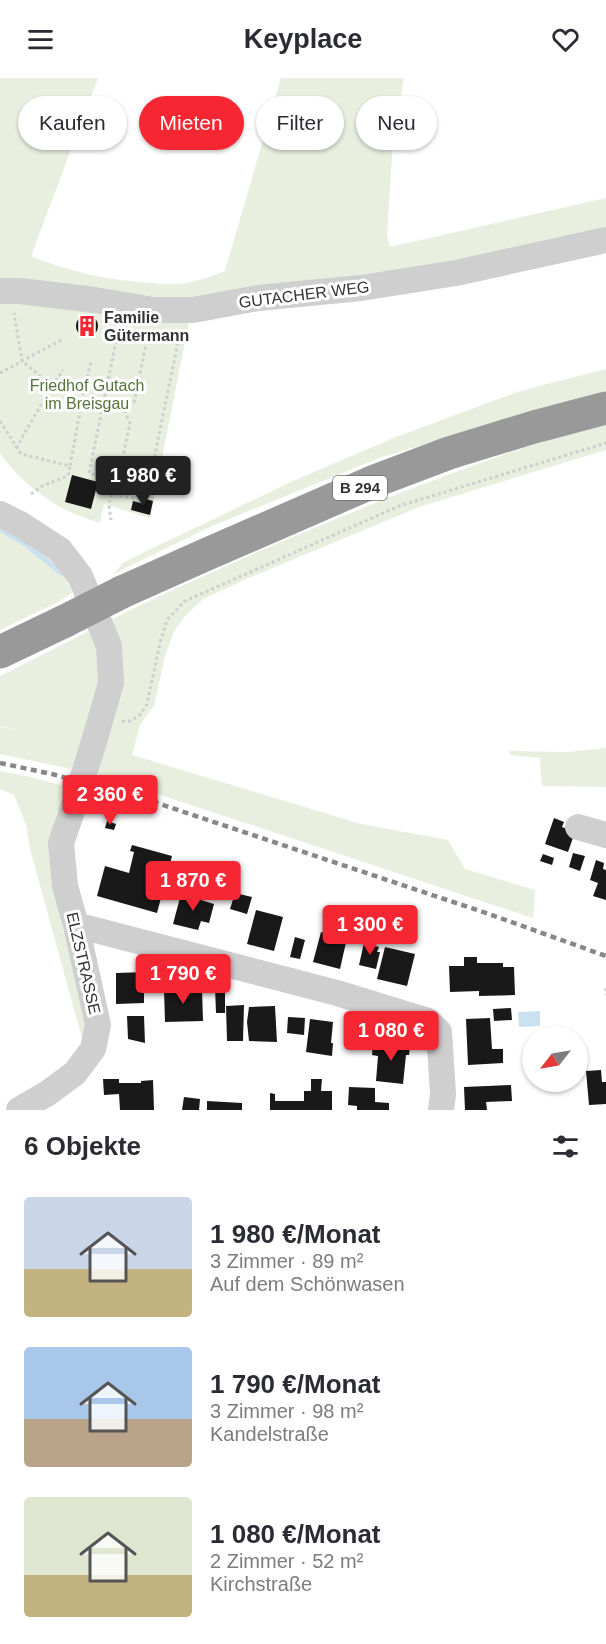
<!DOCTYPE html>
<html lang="de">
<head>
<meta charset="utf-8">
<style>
	:root { --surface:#fff; --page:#f7f7f7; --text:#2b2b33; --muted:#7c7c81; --accent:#f62632 }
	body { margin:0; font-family:Arial,sans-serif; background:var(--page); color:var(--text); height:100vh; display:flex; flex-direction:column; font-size:22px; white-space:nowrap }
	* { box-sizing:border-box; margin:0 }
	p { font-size:20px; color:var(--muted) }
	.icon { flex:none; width:33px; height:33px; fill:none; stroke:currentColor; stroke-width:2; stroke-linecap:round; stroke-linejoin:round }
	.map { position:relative; height:1032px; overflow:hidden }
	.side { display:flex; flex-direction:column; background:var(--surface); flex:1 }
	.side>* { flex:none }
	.guide { position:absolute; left:18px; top:18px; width:570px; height:54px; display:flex; gap:12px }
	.needle { width:39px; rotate:239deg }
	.fabs { position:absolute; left:522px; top:948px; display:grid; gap:12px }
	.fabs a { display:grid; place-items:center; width:66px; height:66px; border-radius:50%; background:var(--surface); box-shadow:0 2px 4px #0004; font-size:30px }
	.price { position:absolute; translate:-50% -51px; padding:0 14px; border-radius:6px; background:var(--accent); color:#fff; font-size:20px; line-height:39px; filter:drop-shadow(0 2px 3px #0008) }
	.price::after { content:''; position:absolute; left:50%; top:36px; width:18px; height:14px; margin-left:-9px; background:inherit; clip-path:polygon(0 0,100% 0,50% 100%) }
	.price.current { background:#222; color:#fff }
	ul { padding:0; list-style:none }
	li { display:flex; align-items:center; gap:18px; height:150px; padding:0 24px }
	li span { display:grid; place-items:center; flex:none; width:168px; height:120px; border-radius:6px; color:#555 }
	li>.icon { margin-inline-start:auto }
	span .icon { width:72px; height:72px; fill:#fffc; stroke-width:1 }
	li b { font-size:26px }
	h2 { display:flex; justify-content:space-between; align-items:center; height:72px; padding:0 24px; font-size:26px }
	.pill { padding:0 21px; border-radius:27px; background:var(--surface); box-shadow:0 2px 4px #0004; font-size:21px; line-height:54px }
	.pill.current { background:var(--accent); color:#fff }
	header { display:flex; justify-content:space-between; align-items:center; height:78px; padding:0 24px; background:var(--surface); font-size:27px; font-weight:600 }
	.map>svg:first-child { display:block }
	.green { fill:#e8efdf }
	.water { fill:#cae1f0 }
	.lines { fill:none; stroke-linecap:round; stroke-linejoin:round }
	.stream { stroke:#cae1f0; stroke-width:5 }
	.building { fill:#191919 }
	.path { stroke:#cfcfcf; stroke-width:3; stroke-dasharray:3 3; stroke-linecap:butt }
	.minor { stroke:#cfcfcf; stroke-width:26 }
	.highway { stroke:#999; stroke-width:33 }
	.rail { stroke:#878787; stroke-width:4.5; stroke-dasharray:6 4.5; stroke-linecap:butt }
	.minor-bridge { stroke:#cfcfcf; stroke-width:26 }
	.highway-bridge { stroke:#999; stroke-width:33 }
	.labels { text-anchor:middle; stroke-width:6; stroke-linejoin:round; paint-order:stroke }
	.shield { fill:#fff; stroke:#707070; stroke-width:1.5 }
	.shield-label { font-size:15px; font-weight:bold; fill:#323232 }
	.street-label { font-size:16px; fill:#323232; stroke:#fff }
	.poi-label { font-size:16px; font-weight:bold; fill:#323232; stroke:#fff; text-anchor:start }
	.park-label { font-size:16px; fill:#54733a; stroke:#fff }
</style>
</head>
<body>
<header><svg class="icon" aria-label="menu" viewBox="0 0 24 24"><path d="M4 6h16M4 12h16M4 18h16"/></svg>Keyplace<svg class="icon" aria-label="heart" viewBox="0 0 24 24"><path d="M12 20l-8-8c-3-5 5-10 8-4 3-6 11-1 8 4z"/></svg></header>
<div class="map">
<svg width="606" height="1032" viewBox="0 0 606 1032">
	<rect width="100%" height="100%" fill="#fff"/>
	<path class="green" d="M 0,0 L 98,0 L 31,178 C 69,194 112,203 153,205 C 160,206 168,207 176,206 C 193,205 209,199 225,193 L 281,0 L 404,0 L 393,63 L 387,158 L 390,169 L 606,120 L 606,171 L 263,226 L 189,244 L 150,440 L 104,426 L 100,445 C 91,442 81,439 73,435 C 46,424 16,399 0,375 Z
		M 606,291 L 606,316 L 518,338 L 379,380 L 212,448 L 113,496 L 124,484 L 155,469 L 293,403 L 396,359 L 520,313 Z
		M 606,347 L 606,372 L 419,429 L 244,502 L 203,521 L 184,539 L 174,554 L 165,578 L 154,628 L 140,647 L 132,677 L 361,746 L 448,762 L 465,791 L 535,812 L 533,840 L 97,696 L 105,671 L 81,663 L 71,691 L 0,676 L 0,649 L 24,653 L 0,648 L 0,598 C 55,571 110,541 166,515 C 250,477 335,440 421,407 C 481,385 544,360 606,347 Z
		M 0,449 C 19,460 54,477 65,497 C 68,502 70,509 72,515 L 58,524 L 0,552 Z
		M 606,670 L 606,709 L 542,708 L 540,680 L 510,677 L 510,673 L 568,674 Z
		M 0,693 L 35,700 L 71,710 L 57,735 L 50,770 L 87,949 L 83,964 L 30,771 L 26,747 L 14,717 L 0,711 Z"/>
	<path class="water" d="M 540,933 L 540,948 L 519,949 L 518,934 Z"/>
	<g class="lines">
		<path class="stream" d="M 0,451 L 27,467 L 61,495"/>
	</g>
	<path class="building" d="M76 248a11 11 0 1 1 22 0a11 11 0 1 1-22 0Z
		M 72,397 L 98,404 L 91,431 L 65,424 Z
		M 145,421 L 153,423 L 150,437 L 131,432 L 133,423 L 144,426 Z
		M 554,740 L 564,744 L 562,749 L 575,754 L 568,774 L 545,766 Z
		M 107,743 L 116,746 L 114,752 L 105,750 Z
		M 132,767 L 172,778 L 157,835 L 97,818 L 105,788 L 129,795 L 134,774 L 130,773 Z
		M 573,775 L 585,778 L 580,793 L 569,789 Z
		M 543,776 L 554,780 L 552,787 L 540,783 Z
		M 596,782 L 604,785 L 603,791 L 606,792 L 606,822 L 593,818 L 598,805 L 590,802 Z
		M 235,815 L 252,819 L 247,836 L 230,831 Z
		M 181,816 L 214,826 L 209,845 L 201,843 L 198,852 L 173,846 Z
		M 256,832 L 283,839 L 274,873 L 247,866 Z
		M 321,854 L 347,860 L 340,891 L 313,884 Z
		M 295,859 L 305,862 L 300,881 L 290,879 Z
		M 364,865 L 379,869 L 377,874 L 380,874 L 376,891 L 359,887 Z
		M 385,869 L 415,876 L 407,908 L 377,901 Z
		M 464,879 L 477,879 L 477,885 L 503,885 L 503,889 L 514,889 L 515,917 L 479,918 L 479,913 L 450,914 L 449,888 L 464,888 Z
		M 147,894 L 148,907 L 144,907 L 144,925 L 116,926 L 116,895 Z
		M 215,909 L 225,909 L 225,935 L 216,935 Z
		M 176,911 L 202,911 L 203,943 L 165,944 L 164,912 Z
		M 244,927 L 243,963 L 227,963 L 226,928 Z
		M 275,928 L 277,964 L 249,963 L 247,944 L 249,929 Z
		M 511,930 L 512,942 L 494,943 L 493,931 Z
		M 351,932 L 371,934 L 370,949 L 363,968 L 350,966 Z
		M 127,938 L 144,938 L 145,965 L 128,961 Z
		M 288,939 L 305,940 L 304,957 L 287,955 Z
		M 490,940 L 492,971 L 503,971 L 503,985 L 468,987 L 466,941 Z
		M 310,941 L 333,944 L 331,965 L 333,965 L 332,978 L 306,974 Z
		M 373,964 L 410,968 L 409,977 L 406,977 L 403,1006 L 376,1003 L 378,978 L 372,977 Z
		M 601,992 L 602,1004 L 606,1004 L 606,1026 L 589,1027 L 586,993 Z
		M 103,1001 L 119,1001 L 119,1005 L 141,1005 L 141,1003 L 153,1002 L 154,1032 L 120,1032 L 119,1016 L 104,1017 Z
		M 311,1001 L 322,1001 L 321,1013 L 332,1013 L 332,1032 L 270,1032 L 270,1015 L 275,1016 L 275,1023 L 304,1023 L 304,1013 L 311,1013 Z
		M 511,1007 L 512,1023 L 486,1024 L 487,1032 L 465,1032 L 464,1009 Z
		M 349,1009 L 375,1010 L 375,1024 L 389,1025 L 389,1032 L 357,1032 L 357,1028 L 348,1027 Z
		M 184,1019 L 200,1021 L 199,1032 L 182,1032 Z
		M 207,1023 L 242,1025 L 242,1032 L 207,1032 Z"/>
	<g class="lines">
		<path class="path" d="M 61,262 L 22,283 C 40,298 58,314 80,322 C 93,327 109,327 122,328 L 130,345 L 118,402 L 89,395 L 119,249
			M 0,295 L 22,283 L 14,235
			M 122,328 L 134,324 L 149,253
			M 0,343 L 21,376 L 70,388 L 82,323 L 91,284
			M 16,370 L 52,308 L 63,292
			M 118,402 L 111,416 L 134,420 L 147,416 L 180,254 L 178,253
			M 31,416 L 42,408 L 68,398 L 70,388
			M 111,416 L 109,427 L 111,442
			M 122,643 L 130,643 L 141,636 L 147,626 L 160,565 L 167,542 L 185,523 L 399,428 L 606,365
			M 606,910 L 606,917"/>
		<path class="minor" d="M 0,213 L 20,213 L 95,222 L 153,232 L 193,232 L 258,220 L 361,210 L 456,195 L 606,162
			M 0,436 L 20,446 L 60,472 L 80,498 L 109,568 L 111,605 L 93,667
			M 578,749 L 606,757
			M 76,847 L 337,915 L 428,943 L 439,954 L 443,1016 L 441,1032
			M 19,1032 L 48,1015 L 75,995 L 93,971 L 98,947 L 76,847 L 65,808 L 61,765 L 70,739"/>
		<path class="highway" d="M 122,514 L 205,477 L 375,403 L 449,375 L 534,349 L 606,330
			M 0,574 L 65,543"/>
		<path class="rail" d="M 0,685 L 52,696 L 151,723 L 489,836 L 606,878"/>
		<path class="minor-bridge" d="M 70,739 L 93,667"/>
		<path class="highway-bridge" d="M 65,543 L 122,514"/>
	</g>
	<defs>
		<symbol id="building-bare" viewBox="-9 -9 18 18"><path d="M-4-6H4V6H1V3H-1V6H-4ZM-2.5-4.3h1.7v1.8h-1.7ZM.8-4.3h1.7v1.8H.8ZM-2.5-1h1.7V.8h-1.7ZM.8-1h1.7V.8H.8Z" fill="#f62632" stroke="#fff" stroke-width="2.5" paint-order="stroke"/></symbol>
	</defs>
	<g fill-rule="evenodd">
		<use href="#building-bare" x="72" y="233" width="30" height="30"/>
	</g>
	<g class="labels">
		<rect class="shield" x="333" y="398" width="54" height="24" rx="4.5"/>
		<g class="shield-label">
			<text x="360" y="415">B 294</text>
		</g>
		<g class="street-label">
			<text transform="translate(304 216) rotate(-7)" y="6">GUTACHER WEG</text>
			<text transform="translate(84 885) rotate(77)" y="6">ELZSTRASSE</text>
		</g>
		<g class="poi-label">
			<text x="104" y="245">Familie<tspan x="104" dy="18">Gütermann</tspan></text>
		</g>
		<g class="park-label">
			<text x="87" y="313">Friedhof Gutach<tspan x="87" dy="18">im Breisgau</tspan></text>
		</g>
	</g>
</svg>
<div class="fabs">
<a><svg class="needle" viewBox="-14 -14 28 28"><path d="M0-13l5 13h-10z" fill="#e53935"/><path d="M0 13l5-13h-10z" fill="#7c7c81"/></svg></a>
</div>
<b class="price current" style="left:143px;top:429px">1 980 €</b>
<b class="price" style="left:110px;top:748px">2 360 €</b>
<b class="price" style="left:193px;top:834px">1 870 €</b>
<b class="price" style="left:370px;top:878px">1 300 €</b>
<b class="price" style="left:183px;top:927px">1 790 €</b>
<b class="price" style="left:391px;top:984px">1 080 €</b>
<div class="guide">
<a class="pill">Kaufen</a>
<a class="pill current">Mieten</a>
<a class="pill">Filter</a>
<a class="pill">Neu</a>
</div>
</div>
<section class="side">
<h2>6 Objekte<svg class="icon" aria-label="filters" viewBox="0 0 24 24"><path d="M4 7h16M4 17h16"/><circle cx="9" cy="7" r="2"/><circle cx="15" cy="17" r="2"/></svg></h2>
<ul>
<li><span style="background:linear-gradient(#c9d6e8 60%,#c2b280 0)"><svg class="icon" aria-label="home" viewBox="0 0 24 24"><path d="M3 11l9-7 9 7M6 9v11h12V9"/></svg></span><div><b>1 980 €/Monat</b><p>3 Zimmer · 89 m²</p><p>Auf dem Schönwasen</p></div></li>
<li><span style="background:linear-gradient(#a9c7e8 60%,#b9a48a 0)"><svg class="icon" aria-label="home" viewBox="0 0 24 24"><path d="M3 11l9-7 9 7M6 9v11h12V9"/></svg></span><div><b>1 790 €/Monat</b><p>3 Zimmer · 98 m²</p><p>Kandelstraße</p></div></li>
<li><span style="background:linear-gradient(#dfe7d0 65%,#c2b280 0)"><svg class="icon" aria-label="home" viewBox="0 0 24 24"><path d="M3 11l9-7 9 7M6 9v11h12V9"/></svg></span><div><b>1 080 €/Monat</b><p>2 Zimmer · 52 m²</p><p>Kirchstraße</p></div></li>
</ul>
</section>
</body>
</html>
